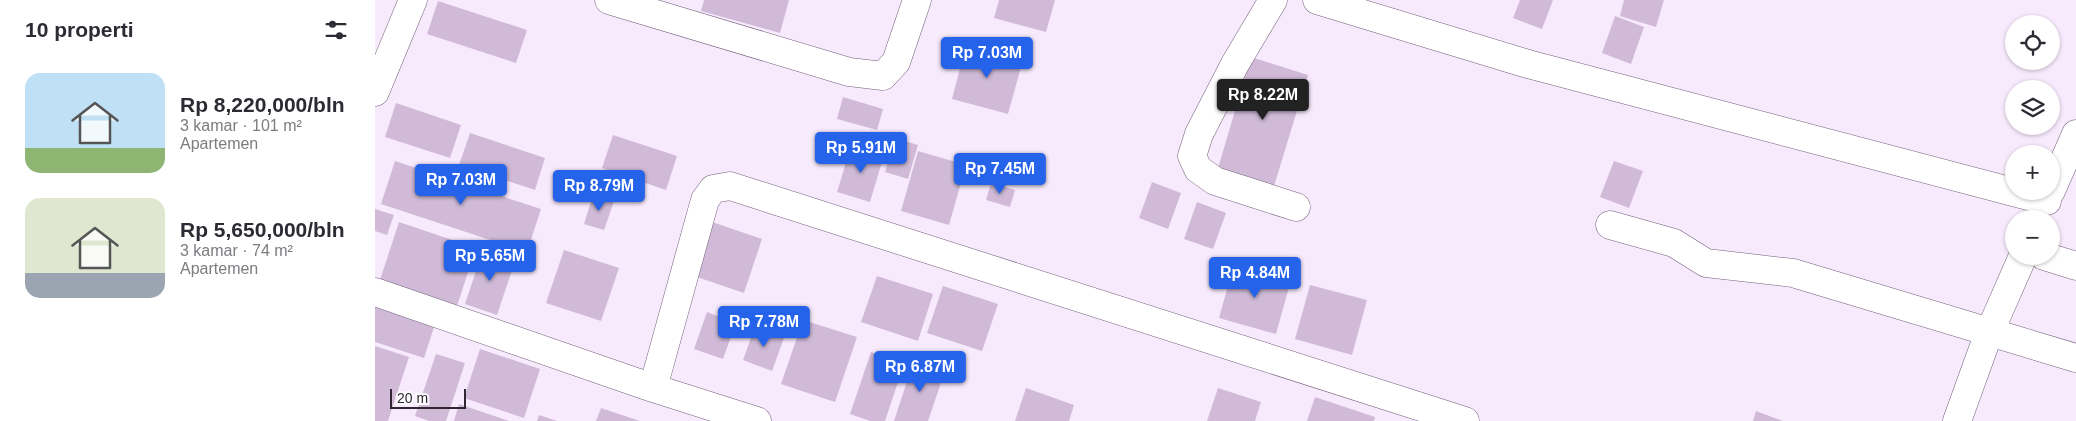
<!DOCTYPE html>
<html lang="id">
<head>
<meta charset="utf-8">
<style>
	:root { --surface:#fff; --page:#f2f2f3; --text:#2b2b33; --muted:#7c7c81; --accent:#2563eb }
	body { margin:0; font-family:Arial,sans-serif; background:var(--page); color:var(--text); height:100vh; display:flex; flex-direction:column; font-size:19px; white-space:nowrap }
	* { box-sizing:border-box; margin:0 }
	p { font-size:16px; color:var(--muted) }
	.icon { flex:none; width:28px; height:28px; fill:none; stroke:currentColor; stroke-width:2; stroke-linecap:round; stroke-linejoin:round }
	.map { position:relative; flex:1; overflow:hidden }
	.panel { display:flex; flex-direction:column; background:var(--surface); width:375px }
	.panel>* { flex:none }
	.buttons { position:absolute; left:1630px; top:15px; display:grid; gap:10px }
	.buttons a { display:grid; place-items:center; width:55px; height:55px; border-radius:50%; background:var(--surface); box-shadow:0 1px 4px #0004; font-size:25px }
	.scale { position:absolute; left:15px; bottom:12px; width:76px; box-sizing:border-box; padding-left:5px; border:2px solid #2f2632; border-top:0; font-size:14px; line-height:18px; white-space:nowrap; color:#2f2632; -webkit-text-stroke:4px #fdfdfd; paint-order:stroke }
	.price { position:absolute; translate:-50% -42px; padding:0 11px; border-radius:5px; background:var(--accent); color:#fff; font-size:16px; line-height:32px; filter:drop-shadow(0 1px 2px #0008) }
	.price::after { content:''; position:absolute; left:50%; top:30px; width:15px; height:11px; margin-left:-8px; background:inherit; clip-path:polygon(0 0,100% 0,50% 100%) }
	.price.active { background:#222; color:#fff }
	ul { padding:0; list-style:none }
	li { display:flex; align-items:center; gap:15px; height:125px; padding:0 25px }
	li span { display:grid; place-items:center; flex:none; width:140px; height:100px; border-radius:15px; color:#555 }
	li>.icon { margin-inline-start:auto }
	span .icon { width:60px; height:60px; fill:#fffc; stroke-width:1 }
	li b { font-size:21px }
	h2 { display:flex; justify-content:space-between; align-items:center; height:60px; padding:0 25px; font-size:21px }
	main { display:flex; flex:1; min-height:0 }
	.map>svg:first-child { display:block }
	.building { fill:#d0bad8 }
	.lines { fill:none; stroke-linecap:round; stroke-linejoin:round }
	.minor-casing { stroke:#725e79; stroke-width:29 }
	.highway-casing { stroke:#725e79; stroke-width:29 }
	.minor { stroke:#fff; stroke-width:28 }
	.highway { stroke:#fff; stroke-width:28 }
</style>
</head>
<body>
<main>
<section class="panel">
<h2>10 properti<svg class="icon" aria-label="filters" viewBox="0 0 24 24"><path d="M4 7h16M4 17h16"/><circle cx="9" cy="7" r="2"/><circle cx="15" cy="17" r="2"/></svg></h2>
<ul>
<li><span style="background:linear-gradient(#bfe0f5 75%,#8fb573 0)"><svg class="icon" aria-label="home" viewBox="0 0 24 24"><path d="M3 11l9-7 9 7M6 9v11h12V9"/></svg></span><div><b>Rp 8,220,000/bln</b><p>3 kamar · 101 m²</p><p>Apartemen</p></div></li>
<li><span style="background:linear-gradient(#dfe7d0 75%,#9aa5b1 0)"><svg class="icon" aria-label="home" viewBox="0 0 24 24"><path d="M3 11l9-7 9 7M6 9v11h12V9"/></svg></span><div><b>Rp 5,650,000/bln</b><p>3 kamar · 74 m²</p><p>Apartemen</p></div></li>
</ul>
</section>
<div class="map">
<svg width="1701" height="421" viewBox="0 0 1701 421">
	<rect width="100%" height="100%" fill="#f8eafd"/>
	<path class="building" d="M 329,0 L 414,0 L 405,33 L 326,11 Z
		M 624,0 L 680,0 L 671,32 L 619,18 Z
		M 1145,0 L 1178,0 L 1167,29 L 1138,18 Z
		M 1249,0 L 1289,0 L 1281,27 L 1245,16 Z
		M 63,1 L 152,30 L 141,63 L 52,34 Z
		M 1240,16 L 1269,27 L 1256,64 L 1227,53 Z
		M 591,45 L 648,60 L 633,114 L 577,99 Z
		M 876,57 L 933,75 L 899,186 L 843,168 Z
		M 468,97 L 508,109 L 502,130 L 462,119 Z
		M 21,103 L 86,125 L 75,158 L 10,137 Z
		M 484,132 L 508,140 L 505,151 L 481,144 Z
		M 95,133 L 170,158 L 160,190 L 84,165 Z
		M 238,135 L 302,156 L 291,190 L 227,168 Z
		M 520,138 L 543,145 L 533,179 L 510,172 Z
		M 476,146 L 509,155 L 495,202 L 462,192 Z
		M 543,151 L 591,165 L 574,225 L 526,211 Z
		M 20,161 L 166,209 L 152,252 L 6,204 Z
		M 1239,161 L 1268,171 L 1254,208 L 1225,197 Z
		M 777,182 L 806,193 L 793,229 L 764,218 Z
		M 616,183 L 640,190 L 635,207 L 611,200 Z
		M 218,195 L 239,201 L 229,230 L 209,224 Z
		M 822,202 L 851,213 L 838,249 L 809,239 Z
		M 0,209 L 19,215 L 12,235 L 0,231 Z
		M 24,222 L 101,248 L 80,312 L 3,286 Z
		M 337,222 L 387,239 L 369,293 L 319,276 Z
		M 108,250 L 140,261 L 122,315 L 90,304 Z
		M 189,250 L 244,268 L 226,321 L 171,303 Z
		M 859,264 L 916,280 L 901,334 L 844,318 Z
		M 502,276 L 558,294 L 543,341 L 486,322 Z
		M 935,285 L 992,300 L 977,355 L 920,339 Z
		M 568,286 L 623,304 L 607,351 L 552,333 Z
		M 0,300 L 61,321 L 49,358 L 0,342 Z
		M 332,312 L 361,323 L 348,359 L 319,349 Z
		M 428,320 L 482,337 L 460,402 L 406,384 Z
		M 381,324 L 410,335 L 397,371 L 368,360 Z
		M 0,346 L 34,357 L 13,421 L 0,421 Z
		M 105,349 L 165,369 L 149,418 L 89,398 Z
		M 496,352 L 529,364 L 510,421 L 495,421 L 475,414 Z
		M 61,354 L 90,363 L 71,421 L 54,421 L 40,416 Z
		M 539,360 L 570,371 L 553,421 L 519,421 Z
		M 651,388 L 699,405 L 694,421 L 640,421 Z
		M 843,388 L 886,402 L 880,421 L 832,421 Z
		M 940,397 L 1000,417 L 999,421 L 932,421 Z
		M 84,404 L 134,421 L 79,421 Z
		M 226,408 L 265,421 L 221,421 Z
		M 1381,411 L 1408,421 L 1378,421 Z
		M 164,415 L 182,421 L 162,421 Z"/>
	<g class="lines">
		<defs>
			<path id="minor" d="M 234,0 L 474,72 L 508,76 L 521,62 L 542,0
				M 898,0 L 860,64 L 824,134 L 817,156 L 823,169 L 840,181 L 921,207
				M 942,0 L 1153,64 L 1672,201
				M 1676,191 L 1701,134
				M 1235,225 L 1299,243 L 1331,263 L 1418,273 L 1701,358
				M 1669,256 L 1701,266
				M 0,292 L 278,388 L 382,421
				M 278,388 L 330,200 L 338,189 L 355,186 L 1090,421
				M 1582,421 L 1612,338 L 1648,256"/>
			<path id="highway" d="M 0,92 L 38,0"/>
		</defs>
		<use href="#minor" class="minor-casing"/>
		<use href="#highway" class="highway-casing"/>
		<use href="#minor" class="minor"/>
		<use href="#highway" class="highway"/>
	</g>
</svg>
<div class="buttons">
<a><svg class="icon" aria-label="locate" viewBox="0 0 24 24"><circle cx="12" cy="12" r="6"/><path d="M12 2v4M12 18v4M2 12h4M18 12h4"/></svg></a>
<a><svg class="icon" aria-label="layers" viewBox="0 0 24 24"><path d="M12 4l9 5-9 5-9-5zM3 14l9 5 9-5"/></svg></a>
<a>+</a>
<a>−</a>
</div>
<div class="scale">20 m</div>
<b class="price" style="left:612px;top:79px">Rp 7.03M</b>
<b class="price active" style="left:888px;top:121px">Rp 8.22M</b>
<b class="price" style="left:486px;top:174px">Rp 5.91M</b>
<b class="price" style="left:625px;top:195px">Rp 7.45M</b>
<b class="price" style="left:86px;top:206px">Rp 7.03M</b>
<b class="price" style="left:224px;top:212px">Rp 8.79M</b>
<b class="price" style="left:115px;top:282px">Rp 5.65M</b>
<b class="price" style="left:880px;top:299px">Rp 4.84M</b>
<b class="price" style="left:389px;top:348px">Rp 7.78M</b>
<b class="price" style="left:545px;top:393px">Rp 6.87M</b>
</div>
</main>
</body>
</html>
